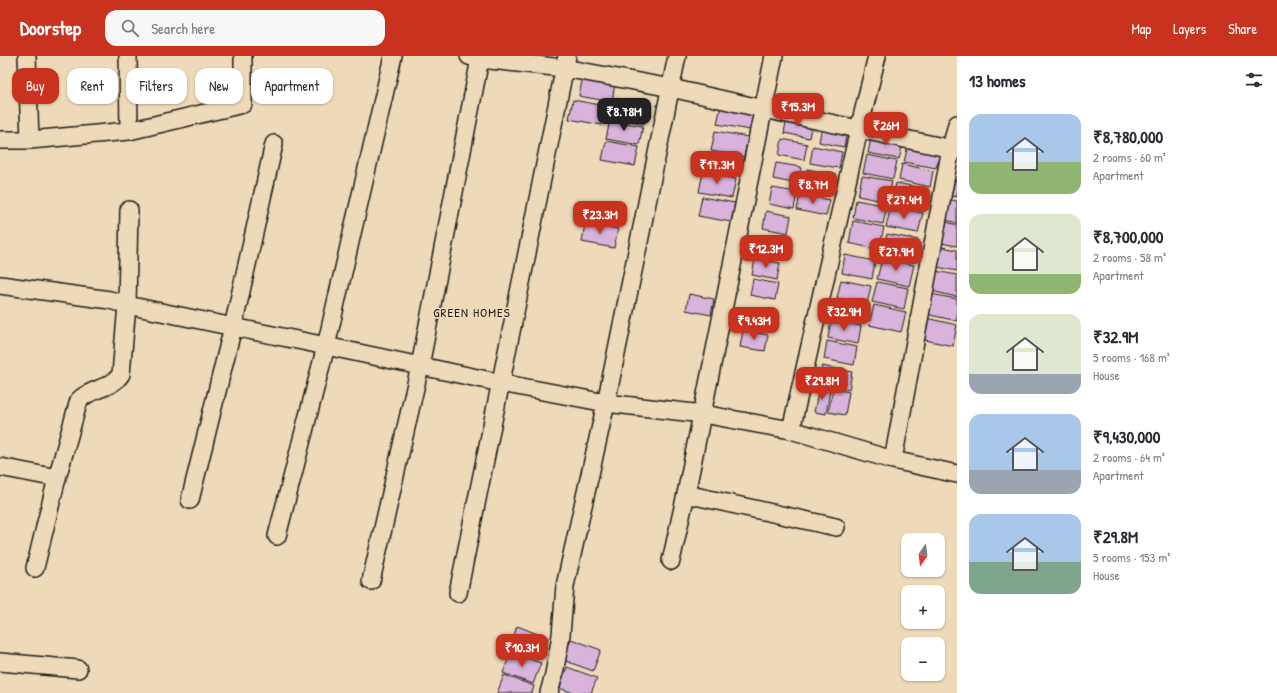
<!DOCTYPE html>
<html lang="en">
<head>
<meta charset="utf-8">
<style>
	:root { --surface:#fff; --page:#f7f7f7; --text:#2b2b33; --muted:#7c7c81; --accent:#c8321e }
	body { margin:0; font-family:"Patrick Hand",sans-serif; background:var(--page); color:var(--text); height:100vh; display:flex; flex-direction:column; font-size:15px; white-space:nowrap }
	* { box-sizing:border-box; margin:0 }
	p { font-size:13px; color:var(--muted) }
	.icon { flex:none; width:22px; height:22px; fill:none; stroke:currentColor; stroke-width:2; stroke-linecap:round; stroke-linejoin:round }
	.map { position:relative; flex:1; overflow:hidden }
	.side { display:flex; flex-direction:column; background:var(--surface); width:320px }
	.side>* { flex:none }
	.guide { position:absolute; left:12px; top:12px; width:380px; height:36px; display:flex; gap:8px }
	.needle { width:26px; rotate:194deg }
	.tools { position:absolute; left:901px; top:477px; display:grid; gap:8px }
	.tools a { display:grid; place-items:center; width:44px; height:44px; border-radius:8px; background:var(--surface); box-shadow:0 1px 3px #0004; font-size:20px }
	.price { position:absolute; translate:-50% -34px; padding:0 9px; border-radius:8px; background:var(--accent); color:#fff; font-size:13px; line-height:26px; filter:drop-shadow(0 1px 2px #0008) }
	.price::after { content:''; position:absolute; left:50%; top:24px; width:12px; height:9px; margin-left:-6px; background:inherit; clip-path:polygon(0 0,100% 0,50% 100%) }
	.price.current { background:#222; color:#fff }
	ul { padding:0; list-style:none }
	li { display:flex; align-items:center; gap:12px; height:100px; padding:0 12px }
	li span { display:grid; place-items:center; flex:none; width:112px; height:80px; border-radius:12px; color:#555 }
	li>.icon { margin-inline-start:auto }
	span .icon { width:48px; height:48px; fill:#fffc; stroke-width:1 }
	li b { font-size:17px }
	h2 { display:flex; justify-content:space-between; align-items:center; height:48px; padding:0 12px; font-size:17px }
	.tag { padding:0 14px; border-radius:12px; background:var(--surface); box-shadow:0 1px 3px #0004; font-size:14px; line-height:36px }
	.tag.current { background:var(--accent); color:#fff }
	header { display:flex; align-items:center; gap:24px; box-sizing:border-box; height:56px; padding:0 20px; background:var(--accent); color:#fff }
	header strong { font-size:19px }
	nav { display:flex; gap:22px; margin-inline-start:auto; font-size:14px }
	.search { width:280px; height:36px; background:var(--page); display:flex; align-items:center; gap:10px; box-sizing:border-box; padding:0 14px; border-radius:12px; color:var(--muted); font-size:15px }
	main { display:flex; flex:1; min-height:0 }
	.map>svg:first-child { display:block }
	.building { fill:#d9b3dc; stroke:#1c1c1c }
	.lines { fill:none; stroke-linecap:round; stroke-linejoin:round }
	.minor-casing { stroke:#1c1c1c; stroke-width:20 }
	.minor { stroke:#eedab8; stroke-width:17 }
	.labels { text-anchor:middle; stroke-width:3.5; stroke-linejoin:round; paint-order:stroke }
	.neighbourhood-label { font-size:13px; letter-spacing:1px; fill:#1c1c1c; stroke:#eedab8 }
</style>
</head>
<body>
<header>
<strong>Doorstep</strong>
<div class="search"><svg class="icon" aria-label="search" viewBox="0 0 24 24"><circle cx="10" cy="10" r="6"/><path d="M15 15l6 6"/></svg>Search here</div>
<nav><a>Map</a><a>Layers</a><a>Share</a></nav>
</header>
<main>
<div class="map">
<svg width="957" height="637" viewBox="0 0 957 637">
	<rect width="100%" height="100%" fill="#eedab8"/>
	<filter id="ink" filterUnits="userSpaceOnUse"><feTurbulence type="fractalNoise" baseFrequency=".025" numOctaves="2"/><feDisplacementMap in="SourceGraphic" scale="8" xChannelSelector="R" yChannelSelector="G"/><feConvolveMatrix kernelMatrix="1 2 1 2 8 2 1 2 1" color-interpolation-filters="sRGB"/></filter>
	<g filter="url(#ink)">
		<path class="building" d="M 583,20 L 615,27 L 612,46 L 579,40 Z
			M 614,42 L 647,49 L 644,68 L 611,61 Z
			M 573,44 L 606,50 L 602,69 L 569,63 Z
			M 721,49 L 754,55 L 750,74 L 717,68 Z
			M 787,61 L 812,65 L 809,82 L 784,77 Z
			M 610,64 L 643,70 L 639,89 L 606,83 Z
			M 822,70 L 847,75 L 844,91 L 819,86 Z
			M 715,75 L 748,81 L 744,101 L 711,95 Z
			M 872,77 L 904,84 L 899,103 L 868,97 Z
			M 782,83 L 807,88 L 804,104 L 779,99 Z
			M 606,85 L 639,91 L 635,110 L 602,104 Z
			M 909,85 L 941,92 L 936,112 L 904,106 Z
			M 813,90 L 842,96 L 839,112 L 810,107 Z
			M 867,99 L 897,105 L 893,123 L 863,117 Z
			M 776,107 L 801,111 L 798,128 L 773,123 Z
			M 902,108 L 933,115 L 930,131 L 899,124 Z
			M 807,113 L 836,119 L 833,135 L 804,129 Z
			M 703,116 L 736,123 L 732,142 L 699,136 Z
			M 862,120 L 892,125 L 888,146 L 858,140 Z
			M 955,124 L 957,124 L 957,141 L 951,140 Z
			M 896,127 L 928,133 L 923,154 L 892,147 Z
			M 772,132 L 797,136 L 794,153 L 769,148 Z
			M 800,138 L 830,144 L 826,160 L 797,154 Z
			M 702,141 L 735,147 L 731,166 L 698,160 Z
			M 856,144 L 887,150 L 883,168 L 853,162 Z
			M 951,144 L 957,145 L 957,167 L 946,164 Z
			M 891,150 L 923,157 L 918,177 L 886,171 Z
			M 766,155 L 791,160 L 788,177 L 763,172 Z
			M 853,165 L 884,171 L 879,194 L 849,187 Z
			M 946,166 L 957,169 L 957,190 L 941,187 Z
			M 585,167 L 618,173 L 614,192 L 582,186 Z
			M 887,178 L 919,184 L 914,205 L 882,198 Z
			M 760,179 L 785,184 L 782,201 L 757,196 Z
			M 942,191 L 957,194 L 957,215 L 937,211 Z
			M 845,199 L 875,205 L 872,223 L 842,217 Z
			M 755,203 L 780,207 L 777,224 L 752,219 Z
			M 882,203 L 914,209 L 909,230 L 877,223 Z
			M 935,215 L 957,219 L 957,241 L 931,235 Z
			M 753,223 L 778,228 L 775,244 L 750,239 Z
			M 841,224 L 871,230 L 867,248 L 837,242 Z
			M 877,226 L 908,232 L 904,253 L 872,246 Z
			M 689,238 L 714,243 L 711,259 L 686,254 Z
			M 931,238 L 957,243 L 957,265 L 926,258 Z
			M 836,244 L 866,250 L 863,268 L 832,262 Z
			M 874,249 L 906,256 L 901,276 L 869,269 Z
			M 926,262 L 957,269 L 953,290 L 921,283 Z
			M 831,264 L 861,270 L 858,288 L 828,282 Z
			M 743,274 L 768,279 L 765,295 L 740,291 Z
			M 827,285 L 857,291 L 854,309 L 824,303 Z
			M 822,310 L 852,316 L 849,334 L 818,328 Z
			M 819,332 L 830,334 L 826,358 L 814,356 Z
			M 833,333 L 849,336 L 845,359 L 828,356 Z
			M 517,570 L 548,582 L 540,602 L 510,591 Z
			M 571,583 L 601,594 L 593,615 L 563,604 Z
			M 511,596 L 541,607 L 533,628 L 503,617 Z
			M 567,611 L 597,622 L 591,637 L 574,637 L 559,632 Z
			M 504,619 L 534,630 L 532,637 L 497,637 Z"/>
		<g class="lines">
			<defs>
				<path id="minor" d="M 27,0 L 30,84
					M 128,0 L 129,75
					M 469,0 L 480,3 L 564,12 L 671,32 L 764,53 L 957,94
					M 0,84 L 30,84 L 129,75 L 243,48 L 243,0
					M 0,229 L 110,244 L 127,249 L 326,290 L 501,327 L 606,347 L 703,358 L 791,374 L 893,404 L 957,418
					M 791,374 L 859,73 L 877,0
					M 893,404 L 951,92 L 957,68
					M 0,411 L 57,422 L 35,512
					M 57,422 L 79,344 C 91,332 112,333 121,318 L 127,249 L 129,154
					M 686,438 L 836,471
					M 190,444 L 233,271 L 274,88
					M 277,480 L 326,290 L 393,0
					M 671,505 L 686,438 L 774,0
					M 371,525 L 420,310 L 480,3
					M 458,537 L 567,0
					M 0,606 L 78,613
					M 549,637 L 554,618 L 561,579 L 565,530 L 606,347 L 677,0"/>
			</defs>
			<use href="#minor" class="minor-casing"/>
			<use href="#minor" class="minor"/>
		</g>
	</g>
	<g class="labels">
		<g class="neighbourhood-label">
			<text x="472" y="261">GREEN HOMES</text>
		</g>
	</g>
</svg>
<div class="tools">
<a><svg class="needle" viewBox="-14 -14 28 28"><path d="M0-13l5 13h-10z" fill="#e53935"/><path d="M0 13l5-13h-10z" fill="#7c7c81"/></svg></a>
<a>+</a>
<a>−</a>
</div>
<b class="price" style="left:798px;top:71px">₹15.3M</b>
<b class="price current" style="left:624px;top:76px">₹8.78M</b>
<b class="price" style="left:886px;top:90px">₹26M</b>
<b class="price" style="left:717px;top:129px">₹17.3M</b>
<b class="price" style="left:813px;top:149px">₹8.7M</b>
<b class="price" style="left:904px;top:164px">₹27.4M</b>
<b class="price" style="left:600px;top:179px">₹23.3M</b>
<b class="price" style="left:766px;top:213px">₹12.3M</b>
<b class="price" style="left:896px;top:216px">₹27.9M</b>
<b class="price" style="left:844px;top:276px">₹32.9M</b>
<b class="price" style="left:754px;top:285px">₹9.43M</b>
<b class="price" style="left:822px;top:345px">₹29.8M</b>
<b class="price" style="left:522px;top:612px">₹10.3M</b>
<div class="guide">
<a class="tag current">Buy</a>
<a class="tag">Rent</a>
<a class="tag">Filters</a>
<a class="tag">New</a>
<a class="tag">Apartment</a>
</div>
</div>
<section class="side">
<h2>13 homes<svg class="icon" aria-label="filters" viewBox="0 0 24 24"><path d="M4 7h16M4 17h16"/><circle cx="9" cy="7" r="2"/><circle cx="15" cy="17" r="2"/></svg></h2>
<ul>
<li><span style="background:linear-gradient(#a9c7e8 60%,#8fb573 0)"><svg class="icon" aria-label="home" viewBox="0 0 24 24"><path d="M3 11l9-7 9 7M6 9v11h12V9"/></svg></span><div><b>₹8,780,000</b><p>2 rooms · 60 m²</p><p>Apartment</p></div></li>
<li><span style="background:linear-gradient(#dfe7d0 75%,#8fb573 0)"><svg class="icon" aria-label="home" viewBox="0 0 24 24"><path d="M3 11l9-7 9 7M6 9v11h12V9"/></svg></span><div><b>₹8,700,000</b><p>2 rooms · 58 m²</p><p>Apartment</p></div></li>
<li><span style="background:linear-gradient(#dfe7d0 75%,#9aa5b1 0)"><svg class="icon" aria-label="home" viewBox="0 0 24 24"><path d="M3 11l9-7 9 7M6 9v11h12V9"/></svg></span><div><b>₹32.9M</b><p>5 rooms · 168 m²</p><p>House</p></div></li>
<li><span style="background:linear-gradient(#a9c7e8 70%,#9aa5b1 0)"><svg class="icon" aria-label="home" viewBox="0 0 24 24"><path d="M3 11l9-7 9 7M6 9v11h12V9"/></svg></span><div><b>₹9,430,000</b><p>2 rooms · 64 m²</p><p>Apartment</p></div></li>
<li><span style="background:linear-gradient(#a9c7e8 60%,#7fa58c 0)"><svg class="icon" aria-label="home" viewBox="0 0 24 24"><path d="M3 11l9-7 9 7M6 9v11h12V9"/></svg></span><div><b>₹29.8M</b><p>5 rooms · 153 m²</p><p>House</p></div></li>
</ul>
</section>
</main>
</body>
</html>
